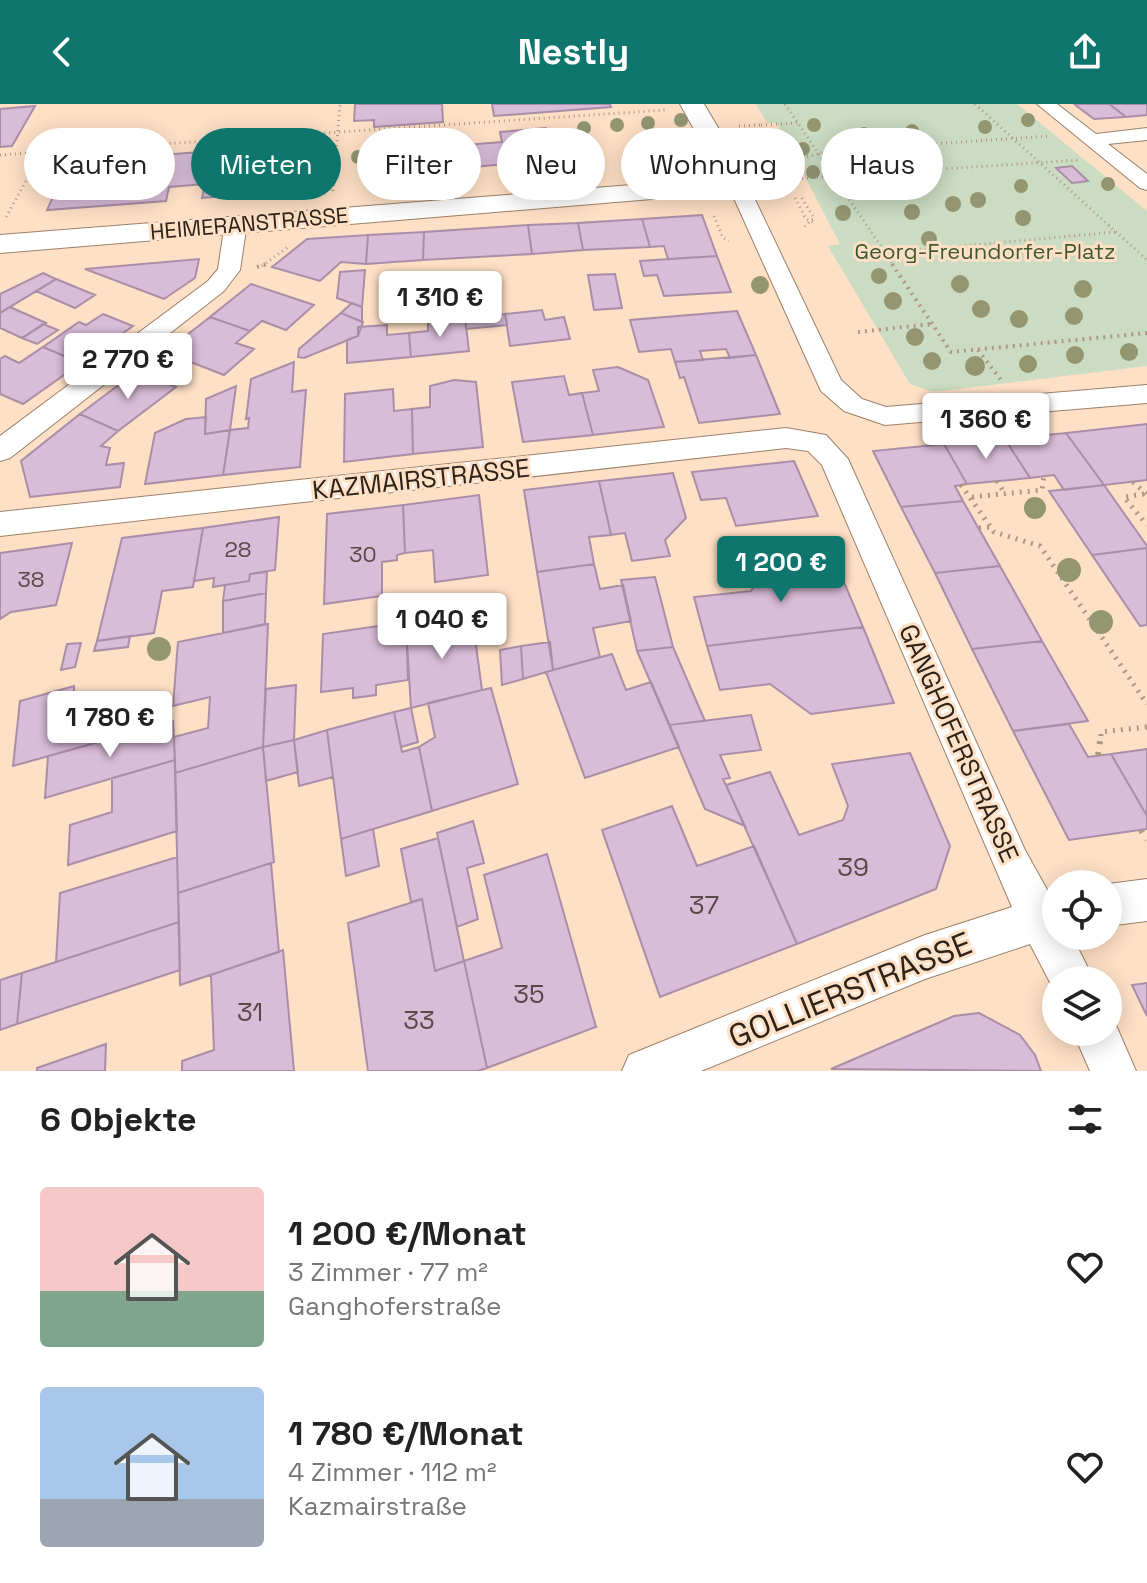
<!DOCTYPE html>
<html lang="de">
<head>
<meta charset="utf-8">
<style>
	:root { --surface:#fff; --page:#f2f2f2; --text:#222; --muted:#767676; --accent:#0f766e }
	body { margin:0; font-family:"Space Grotesk",sans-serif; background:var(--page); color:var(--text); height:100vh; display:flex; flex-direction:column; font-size:30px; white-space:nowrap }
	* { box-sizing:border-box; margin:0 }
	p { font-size:26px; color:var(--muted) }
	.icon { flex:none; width:44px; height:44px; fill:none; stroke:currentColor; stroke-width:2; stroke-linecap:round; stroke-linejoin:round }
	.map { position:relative; height:967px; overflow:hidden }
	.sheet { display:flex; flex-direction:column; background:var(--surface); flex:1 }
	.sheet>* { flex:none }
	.hud { position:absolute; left:24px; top:24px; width:1100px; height:72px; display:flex; gap:16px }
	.fabs { position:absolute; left:1042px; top:766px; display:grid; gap:16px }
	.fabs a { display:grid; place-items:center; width:80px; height:80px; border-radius:50%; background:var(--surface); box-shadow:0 4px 20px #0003; font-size:40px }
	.price { position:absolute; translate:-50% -68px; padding:0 18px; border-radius:8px; background:#fff; color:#222; font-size:26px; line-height:52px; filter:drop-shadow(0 2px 4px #0008) }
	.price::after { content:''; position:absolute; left:50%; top:48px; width:24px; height:18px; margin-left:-12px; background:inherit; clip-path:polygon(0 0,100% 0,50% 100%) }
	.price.on { background:var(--accent); color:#fff }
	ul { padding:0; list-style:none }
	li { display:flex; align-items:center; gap:24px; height:200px; padding:0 40px }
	li span { display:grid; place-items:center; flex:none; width:224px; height:160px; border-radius:8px; color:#555 }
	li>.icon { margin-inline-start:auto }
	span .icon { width:96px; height:96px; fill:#fffc; stroke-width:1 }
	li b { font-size:34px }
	h2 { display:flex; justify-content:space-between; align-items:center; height:96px; padding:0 40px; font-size:34px }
	.tag { padding:0 28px; border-radius:36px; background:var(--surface); box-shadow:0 4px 20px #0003; font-size:28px; line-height:72px }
	.tag.on { background:var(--accent); color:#fff }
	header { display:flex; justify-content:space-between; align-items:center; height:104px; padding:0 40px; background:var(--accent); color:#fff; font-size:36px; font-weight:700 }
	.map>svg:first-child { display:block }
	.green { fill:#cbdcc2 }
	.building { fill:#d9bcd7; stroke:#aa8ea7; stroke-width:2 }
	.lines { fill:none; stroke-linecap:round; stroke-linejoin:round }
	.street-casing { stroke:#9b8068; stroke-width:2 }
	.secondary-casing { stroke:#9b8068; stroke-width:2 }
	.path-far3 { stroke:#ae9884; stroke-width:3; stroke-dasharray:1 4; stroke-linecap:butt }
	.path-far2 { stroke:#ae9884; stroke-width:4; stroke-dasharray:2 5; stroke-linecap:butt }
	.path-far1 { stroke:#ae9884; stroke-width:5; stroke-dasharray:2 6; stroke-linecap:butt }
	.path { stroke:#ae9884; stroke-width:6; stroke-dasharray:3 8; stroke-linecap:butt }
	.street { fill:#fff; fill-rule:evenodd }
	.secondary { fill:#fff; fill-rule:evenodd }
	.tree { fill:#949672 }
	.labels { text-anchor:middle; stroke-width:6; stroke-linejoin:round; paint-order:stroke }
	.far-street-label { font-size:22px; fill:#2e2319; stroke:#fee0c6 }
	.far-park-label { font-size:22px; fill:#3d592e; stroke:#fee0c6 }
	.number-label { font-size:22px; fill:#594948 }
	.street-label { font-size:26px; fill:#2e2319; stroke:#fee0c6 }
	.near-number-label { font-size:26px; fill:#594948 }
	.near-street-label { font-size:32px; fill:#2e2319; stroke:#fee0c6 }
</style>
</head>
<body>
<header><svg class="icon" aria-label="back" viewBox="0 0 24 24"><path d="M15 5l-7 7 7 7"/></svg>Nestly<svg class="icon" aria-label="share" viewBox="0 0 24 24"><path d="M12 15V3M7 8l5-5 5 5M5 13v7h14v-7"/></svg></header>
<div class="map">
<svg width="1147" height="967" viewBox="0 0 1147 967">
	<rect width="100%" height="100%" fill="#fee0c6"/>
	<path class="green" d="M 756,0 L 1017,0 L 1147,107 L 1147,262 L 943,287 L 930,287 L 910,280 L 828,142 L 840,140 L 777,19 L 767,19 Z"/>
	<path class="building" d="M 355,0 L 442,0 L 443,18 L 374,23 L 374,16 L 354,17 Z
		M 492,0 L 610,0 L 611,3 L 494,12 Z
		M 1109,0 L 1126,13 L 1094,15 L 1074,0 Z
		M 1109,0 L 1147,0 L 1147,11 L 1126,13 Z
		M 35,2 L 12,42 L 0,43 L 0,5 Z
		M 546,24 L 561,68 L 509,73 L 505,60 L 431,67 L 433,79 L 383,84 L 381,38 L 427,34 L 428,44 L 502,38 L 500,28 Z
		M 320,39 L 317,85 L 202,94 L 205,80 L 169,83 L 166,97 L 47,106 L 69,58 Z
		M 1072,62 L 1088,77 L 1072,79 L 1056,64 Z
		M 702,111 L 717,152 L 668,155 L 664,142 L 650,143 L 642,115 Z
		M 642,115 L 650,143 L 583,146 L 578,119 Z
		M 578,119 L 583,146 L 532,150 L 528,121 Z
		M 528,121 L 532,150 L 423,156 L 424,128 Z
		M 424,128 L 423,156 L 366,160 L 368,131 Z
		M 368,131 L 366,160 L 341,158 L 320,177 L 272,163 L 307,135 Z
		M 717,152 L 731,188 L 664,192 L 657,171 L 644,172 L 640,157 Z
		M 199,155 L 195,174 L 164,195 L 85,165 Z
		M 365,166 L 362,203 L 337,194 L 340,168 Z
		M 43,169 L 56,175 L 0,209 L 0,190 Z
		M 615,170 L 622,204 L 594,206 L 588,171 Z
		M 56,175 L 95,191 L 75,204 L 36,187 Z
		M 251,180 L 314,201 L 286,226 L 262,217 L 250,227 L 210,213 Z
		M 352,199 L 362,203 L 362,218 L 341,209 Z
		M 10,203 L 46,219 L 22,234 L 0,224 L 0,209 Z
		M 542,206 L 545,216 L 564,213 L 570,235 L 510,242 L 505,210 Z
		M 737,207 L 756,251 L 730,254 L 726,245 L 700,247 L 703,256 L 675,258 L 671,245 L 639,248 L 630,216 Z
		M 341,209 L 363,218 L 358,232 L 304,254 L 298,253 L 299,245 Z
		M 103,210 L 133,222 L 81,259 L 43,243 L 79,218 L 86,221 Z
		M 505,210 L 507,221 L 466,225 L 465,214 Z
		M 210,213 L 250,227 L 236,239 L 254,245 L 224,271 L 165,248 Z
		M 465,214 L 469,247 L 411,253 L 409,229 L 428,227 L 428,218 Z
		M 43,220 L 58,226 L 37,240 L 22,234 Z
		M 387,221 L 387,231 L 409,229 L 411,253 L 347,259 L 347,236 L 358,232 L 358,223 Z
		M 43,243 L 81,259 L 23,300 L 0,290 L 0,255 L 5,252 L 19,259 Z
		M 756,251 L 780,310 L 699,319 L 684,273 L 680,274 L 675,258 Z
		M 294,258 L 292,288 L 306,286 L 300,363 L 223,371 L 230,326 L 248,324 L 249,314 L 246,315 L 251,275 Z
		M 618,263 L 648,276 L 664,323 L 593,331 L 582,289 L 599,287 L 593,266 Z
		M 136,268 L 176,283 L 118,327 L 80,310 Z
		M 564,272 L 569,291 L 582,289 L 593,331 L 523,338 L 512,278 Z
		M 454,276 L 476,278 L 483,343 L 413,350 L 412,305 L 430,303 L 430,282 Z
		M 236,282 L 230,326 L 205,330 L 206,295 Z
		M 393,285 L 394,307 L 412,305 L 413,350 L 344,358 L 345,290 Z
		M 80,310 L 118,327 L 101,342 L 110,344 L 106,361 L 124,359 L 120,383 L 30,393 L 21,357 Z
		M 206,313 L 205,330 L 230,326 L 223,371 L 145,380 L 155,329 L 186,315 Z
		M 1147,320 L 1147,376 L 1104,381 L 1066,329 Z
		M 1066,329 L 1104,381 L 1064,386 L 1054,371 L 1030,374 L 1005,335 Z
		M 1005,335 L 1030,374 L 967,380 L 944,340 Z
		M 944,340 L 967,380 L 955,382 L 963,397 L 901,403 L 873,347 Z
		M 794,357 L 818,412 L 736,422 L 726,394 L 701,396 L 692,368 Z
		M 673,369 L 686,414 L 665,436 L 670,452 L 632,457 L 625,429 L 611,431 L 599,377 Z
		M 599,377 L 611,431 L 589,433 L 594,460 L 537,468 L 524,386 Z
		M 1104,381 L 1147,442 L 1147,444 L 1092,451 L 1049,387 Z
		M 479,391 L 488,471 L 435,478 L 433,446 L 405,449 L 403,401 Z
		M 963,397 L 1000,462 L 935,469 L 901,403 Z
		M 403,401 L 405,449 L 397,451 L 397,456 L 382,458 L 382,492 L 324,500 L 327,410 Z
		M 279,413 L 275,466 L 250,470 L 249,477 L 213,483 L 214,474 L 194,477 L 203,424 Z
		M 203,424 L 193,483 L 162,487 L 154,529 L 97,537 L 122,434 Z
		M 72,439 L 56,501 L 11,508 L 0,515 L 0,449 Z
		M 1147,444 L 1147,521 L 1140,522 L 1092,451 Z
		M 832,450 L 863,523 L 707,542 L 694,493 L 751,487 L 768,458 Z
		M 594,460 L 600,485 L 623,481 L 631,517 L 593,524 L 600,553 L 553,566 L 537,468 Z
		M 1000,462 L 1042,537 L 972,545 L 935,469 Z
		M 267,468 L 266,489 L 223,497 L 225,481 L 249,477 L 250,470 Z
		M 655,473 L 673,543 L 637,547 L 621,476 Z
		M 266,489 L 265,520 L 223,529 L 223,497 Z
		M 472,512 L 482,586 L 411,604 L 406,522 Z
		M 406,518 L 408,576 L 376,581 L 376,591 L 353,594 L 353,584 L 321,588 L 323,530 Z
		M 268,520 L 263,643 L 175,669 L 174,633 L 208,624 L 210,593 L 173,602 L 178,538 Z
		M 863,523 L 894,599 L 811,610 L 770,580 L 720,586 L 707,542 Z
		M 130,532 L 128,543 L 94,547 L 97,537 Z
		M 1042,537 L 1088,617 L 1013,627 L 972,545 Z
		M 550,538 L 553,566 L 523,575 L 521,542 Z
		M 81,539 L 75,563 L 61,566 L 67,540 Z
		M 521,542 L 523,575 L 502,581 L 500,546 Z
		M 673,543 L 705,617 L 669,621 L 637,547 Z
		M 612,550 L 626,586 L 651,578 L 679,643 L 585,674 L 546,568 Z
		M 296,581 L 294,636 L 263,643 L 266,585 Z
		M 74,582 L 74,593 L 80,591 L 85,596 L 81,604 L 91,602 L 90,622 L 106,618 L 106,636 L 13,662 L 20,597 Z
		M 491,584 L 518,680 L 432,707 L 419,643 L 435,633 L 428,599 Z
		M 411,604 L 418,638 L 401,643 L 394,608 Z
		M 394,608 L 402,648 L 419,643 L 432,707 L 341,735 L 327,626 Z
		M 751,611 L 761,646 L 720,651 L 730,674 L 723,675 L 745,722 L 705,705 L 669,621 Z
		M 173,617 L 175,656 L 45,694 L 48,652 Z
		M 1069,620 L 1088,653 L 1111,650 L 1147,712 L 1147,725 L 1069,736 L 1013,627 Z
		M 327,626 L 333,673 L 299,682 L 294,636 Z
		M 294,636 L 298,668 L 266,677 L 263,643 Z
		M 263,643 L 274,758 L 178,789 L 175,669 Z
		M 1147,645 L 1147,712 L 1111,650 Z
		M 910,649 L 950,742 L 936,785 L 797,840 L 726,681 L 770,668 L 799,731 L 843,716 L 848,702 L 832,660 Z
		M 175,656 L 177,727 L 68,761 L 70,721 L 112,708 L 112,674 Z
		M 672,702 L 697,762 L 754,742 L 797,840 L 660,893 L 602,726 Z
		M 473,717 L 484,759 L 467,764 L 478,815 L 457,823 L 437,729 Z
		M 373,725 L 379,762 L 346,772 L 341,735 Z
		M 438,734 L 464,857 L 435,867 L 422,795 L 411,798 L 401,745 Z
		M 547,750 L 596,923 L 487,964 L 464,857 L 502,844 L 484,771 Z
		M 177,753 L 179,818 L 56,858 L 60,789 Z
		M 271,759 L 279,848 L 180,881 L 178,789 Z
		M 422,795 L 435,867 L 464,857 L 487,964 L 478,967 L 368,967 L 348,819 Z
		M 179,818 L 180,866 L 17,920 L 22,869 Z
		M 283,846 L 294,967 L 182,967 L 182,957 L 214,946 L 211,871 Z
		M 22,869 L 17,920 L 0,926 L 0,876 Z
		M 1147,879 L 1147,912 L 1132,881 Z
		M 979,909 L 1020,931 L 1035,951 L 1041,967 L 831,965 L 954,912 Z
		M 106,940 L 105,967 L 37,967 L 37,964 Z"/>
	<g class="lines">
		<defs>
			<path id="street" d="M 1037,0 L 1057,0 L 1096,30 L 1147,24 L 1147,36 L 1108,40 L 1147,70 L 1147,86 L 1140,84 Z
				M 738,75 L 748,81 L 841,276 L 862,295 L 886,303 L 1147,281 L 1147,299 L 885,321 L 844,307 L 821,287 L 728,81 Z
				M 236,113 L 247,119 L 240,166 L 224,187 L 10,354 L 0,357 L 0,332 L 208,177 L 218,165 L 225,119 Z
				M 786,324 L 826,331 L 848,355 L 1025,746 L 1050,791 L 1056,789 L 1056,832 L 1072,832 L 1094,876 L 1056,876 L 1056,890 L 1030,840 L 925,875 L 701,967 L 622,967 L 629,951 L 925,831 L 1012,803 L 822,361 L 808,347 L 786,344 L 0,432 L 0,408 Z
				M 1147,775 L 1147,817 L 1108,822 L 1108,780 Z
				M 1108,910 L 1112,912 L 1136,967 L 1090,967 L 1073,928 L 1108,928 Z"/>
			<path id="secondary" d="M 680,0 L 704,0 L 752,81 L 748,87 L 0,149 L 0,131 L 721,74 Z"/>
		</defs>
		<use href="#street" class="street-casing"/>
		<use href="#secondary" class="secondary-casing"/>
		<path class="path-far3" d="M 785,0 L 894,162
			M 975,0 L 1147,156
			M 761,21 L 797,19
			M 739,22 L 760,21 L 771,47
			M 763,25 L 778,46
			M 675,27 L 669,27 L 679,54
			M 655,29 L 669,27
			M 746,29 L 765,58
			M 0,51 L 665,6
			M 758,59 L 785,59 L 829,47 L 1049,32
			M 777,76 L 1079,56
			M 333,87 L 340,0
			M 795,94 L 806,115 L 813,118
			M 802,94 L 814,114 L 804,123
			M 714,112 L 723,134 L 729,137
			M 6,113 L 42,48 L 59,39
			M 885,149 L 1116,128
			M 262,162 L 288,143"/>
		<path class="path-far2" d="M 892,160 L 951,248 L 1147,229
			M 257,163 L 267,160
			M 858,228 L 932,220
			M 978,246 L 1001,276"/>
		<path class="path-far1" d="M 997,377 L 1005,390
			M 1133,378 L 1146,390
			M 961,381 L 994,428 L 1040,442 L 1147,600
			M 1144,390 L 1124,393 L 1147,421
			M 972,393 L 1042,386 L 1044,372
			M 979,424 L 991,423
			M 1101,632 L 1101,628 L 1147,623"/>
		<path class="path" d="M 1098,651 L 1101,630
			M 1141,726 L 1147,736"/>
		<use href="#street" class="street"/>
		<use href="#secondary" class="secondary"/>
	</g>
	<g class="tree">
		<circle cx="681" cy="16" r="7"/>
		<circle cx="1028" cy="16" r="7"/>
		<circle cx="648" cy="19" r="7"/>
		<circle cx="617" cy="21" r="7"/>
		<circle cx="814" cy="21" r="7"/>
		<circle cx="985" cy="23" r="7"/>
		<circle cx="584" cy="24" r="7"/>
		<circle cx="912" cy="27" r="7"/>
		<circle cx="864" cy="30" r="7"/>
		<circle cx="803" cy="45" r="7"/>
		<circle cx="697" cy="46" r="7"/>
		<circle cx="896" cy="47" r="7"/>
		<circle cx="662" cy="49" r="7"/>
		<circle cx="629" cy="52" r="7"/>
		<circle cx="358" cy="53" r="7"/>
		<circle cx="595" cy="55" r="7"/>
		<circle cx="857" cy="60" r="7"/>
		<circle cx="813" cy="68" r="7"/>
		<circle cx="1108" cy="80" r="7"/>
		<circle cx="1021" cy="82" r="7"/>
		<circle cx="978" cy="96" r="8"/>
		<circle cx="953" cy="100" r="8"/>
		<circle cx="912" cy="108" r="8"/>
		<circle cx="843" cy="109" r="8"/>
		<circle cx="1023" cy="114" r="8"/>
		<circle cx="929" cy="135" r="8"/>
		<circle cx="864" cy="149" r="8"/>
		<circle cx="879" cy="172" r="8"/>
		<circle cx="960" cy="180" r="9"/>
		<circle cx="760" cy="181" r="9"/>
		<circle cx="1083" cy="185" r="9"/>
		<circle cx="893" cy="197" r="9"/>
		<circle cx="981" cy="205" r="9"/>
		<circle cx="1074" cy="212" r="9"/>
		<circle cx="1019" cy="215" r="9"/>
		<circle cx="915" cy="233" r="9"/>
		<circle cx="1129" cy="248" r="9"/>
		<circle cx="1075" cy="251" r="9"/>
		<circle cx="932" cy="257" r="9"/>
		<circle cx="1028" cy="260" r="9"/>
		<circle cx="975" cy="262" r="10"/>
		<circle cx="1035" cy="404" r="11"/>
		<circle cx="1069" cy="466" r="12"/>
		<circle cx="1101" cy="518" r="12"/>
		<circle cx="159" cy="545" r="12"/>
	</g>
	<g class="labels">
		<g class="far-street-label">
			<text transform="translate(249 119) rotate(-5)" y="8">HEIMERANSTRASSE</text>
		</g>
		<g class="far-park-label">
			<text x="985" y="155">Georg-Freundorfer-Platz</text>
		</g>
		<g class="number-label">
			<text x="238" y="453">28</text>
			<text x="363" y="458">30</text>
			<text x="31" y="483">38</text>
		</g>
		<g class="street-label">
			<text transform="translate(421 375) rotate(-6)" y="9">KAZMAIRSTRASSE</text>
			<text transform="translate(959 639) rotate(66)" y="9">GANGHOFERSTRASSE</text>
		</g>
		<g class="near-number-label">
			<text x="853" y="772">39</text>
			<text x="704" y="810">37</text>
			<text x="529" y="899">35</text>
			<text x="250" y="917">31</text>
			<text x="419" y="925">33</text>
		</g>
		<g class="near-street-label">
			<text transform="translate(850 886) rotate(-22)" y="11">GOLLIERSTRASSE</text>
		</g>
	</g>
</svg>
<div class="fabs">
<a><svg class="icon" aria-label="locate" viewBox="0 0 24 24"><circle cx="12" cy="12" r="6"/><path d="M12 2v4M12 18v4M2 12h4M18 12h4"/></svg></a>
<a><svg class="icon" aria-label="layers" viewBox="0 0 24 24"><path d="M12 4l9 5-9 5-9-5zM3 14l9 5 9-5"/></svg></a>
</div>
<b class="price" style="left:440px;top:235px">1 310 €</b>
<b class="price" style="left:128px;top:297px">2 770 €</b>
<b class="price" style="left:986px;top:357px">1 360 €</b>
<b class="price on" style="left:781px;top:500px">1 200 €</b>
<b class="price" style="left:442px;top:557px">1 040 €</b>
<b class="price" style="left:110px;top:655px">1 780 €</b>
<div class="hud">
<a class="tag">Kaufen</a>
<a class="tag on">Mieten</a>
<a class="tag">Filter</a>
<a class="tag">Neu</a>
<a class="tag">Wohnung</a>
<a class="tag">Haus</a>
</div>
</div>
<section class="sheet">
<h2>6 Objekte<svg class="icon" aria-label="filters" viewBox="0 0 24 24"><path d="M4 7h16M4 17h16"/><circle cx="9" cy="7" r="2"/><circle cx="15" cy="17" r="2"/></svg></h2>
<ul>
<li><span style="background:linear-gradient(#f6c9c9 65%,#7fa58c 0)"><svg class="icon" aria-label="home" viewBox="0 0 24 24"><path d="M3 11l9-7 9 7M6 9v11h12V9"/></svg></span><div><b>1 200 €/Monat</b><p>3 Zimmer · 77 m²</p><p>Ganghoferstraße</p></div><svg class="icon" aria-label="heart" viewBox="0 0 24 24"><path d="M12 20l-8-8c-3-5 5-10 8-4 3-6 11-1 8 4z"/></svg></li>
<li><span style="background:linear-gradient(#a9c7e8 70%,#9aa5b1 0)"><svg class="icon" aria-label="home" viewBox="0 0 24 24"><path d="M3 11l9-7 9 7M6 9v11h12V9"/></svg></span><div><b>1 780 €/Monat</b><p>4 Zimmer · 112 m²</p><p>Kazmairstraße</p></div><svg class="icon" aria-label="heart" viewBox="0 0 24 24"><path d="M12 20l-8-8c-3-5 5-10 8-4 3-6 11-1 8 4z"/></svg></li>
</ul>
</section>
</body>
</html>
